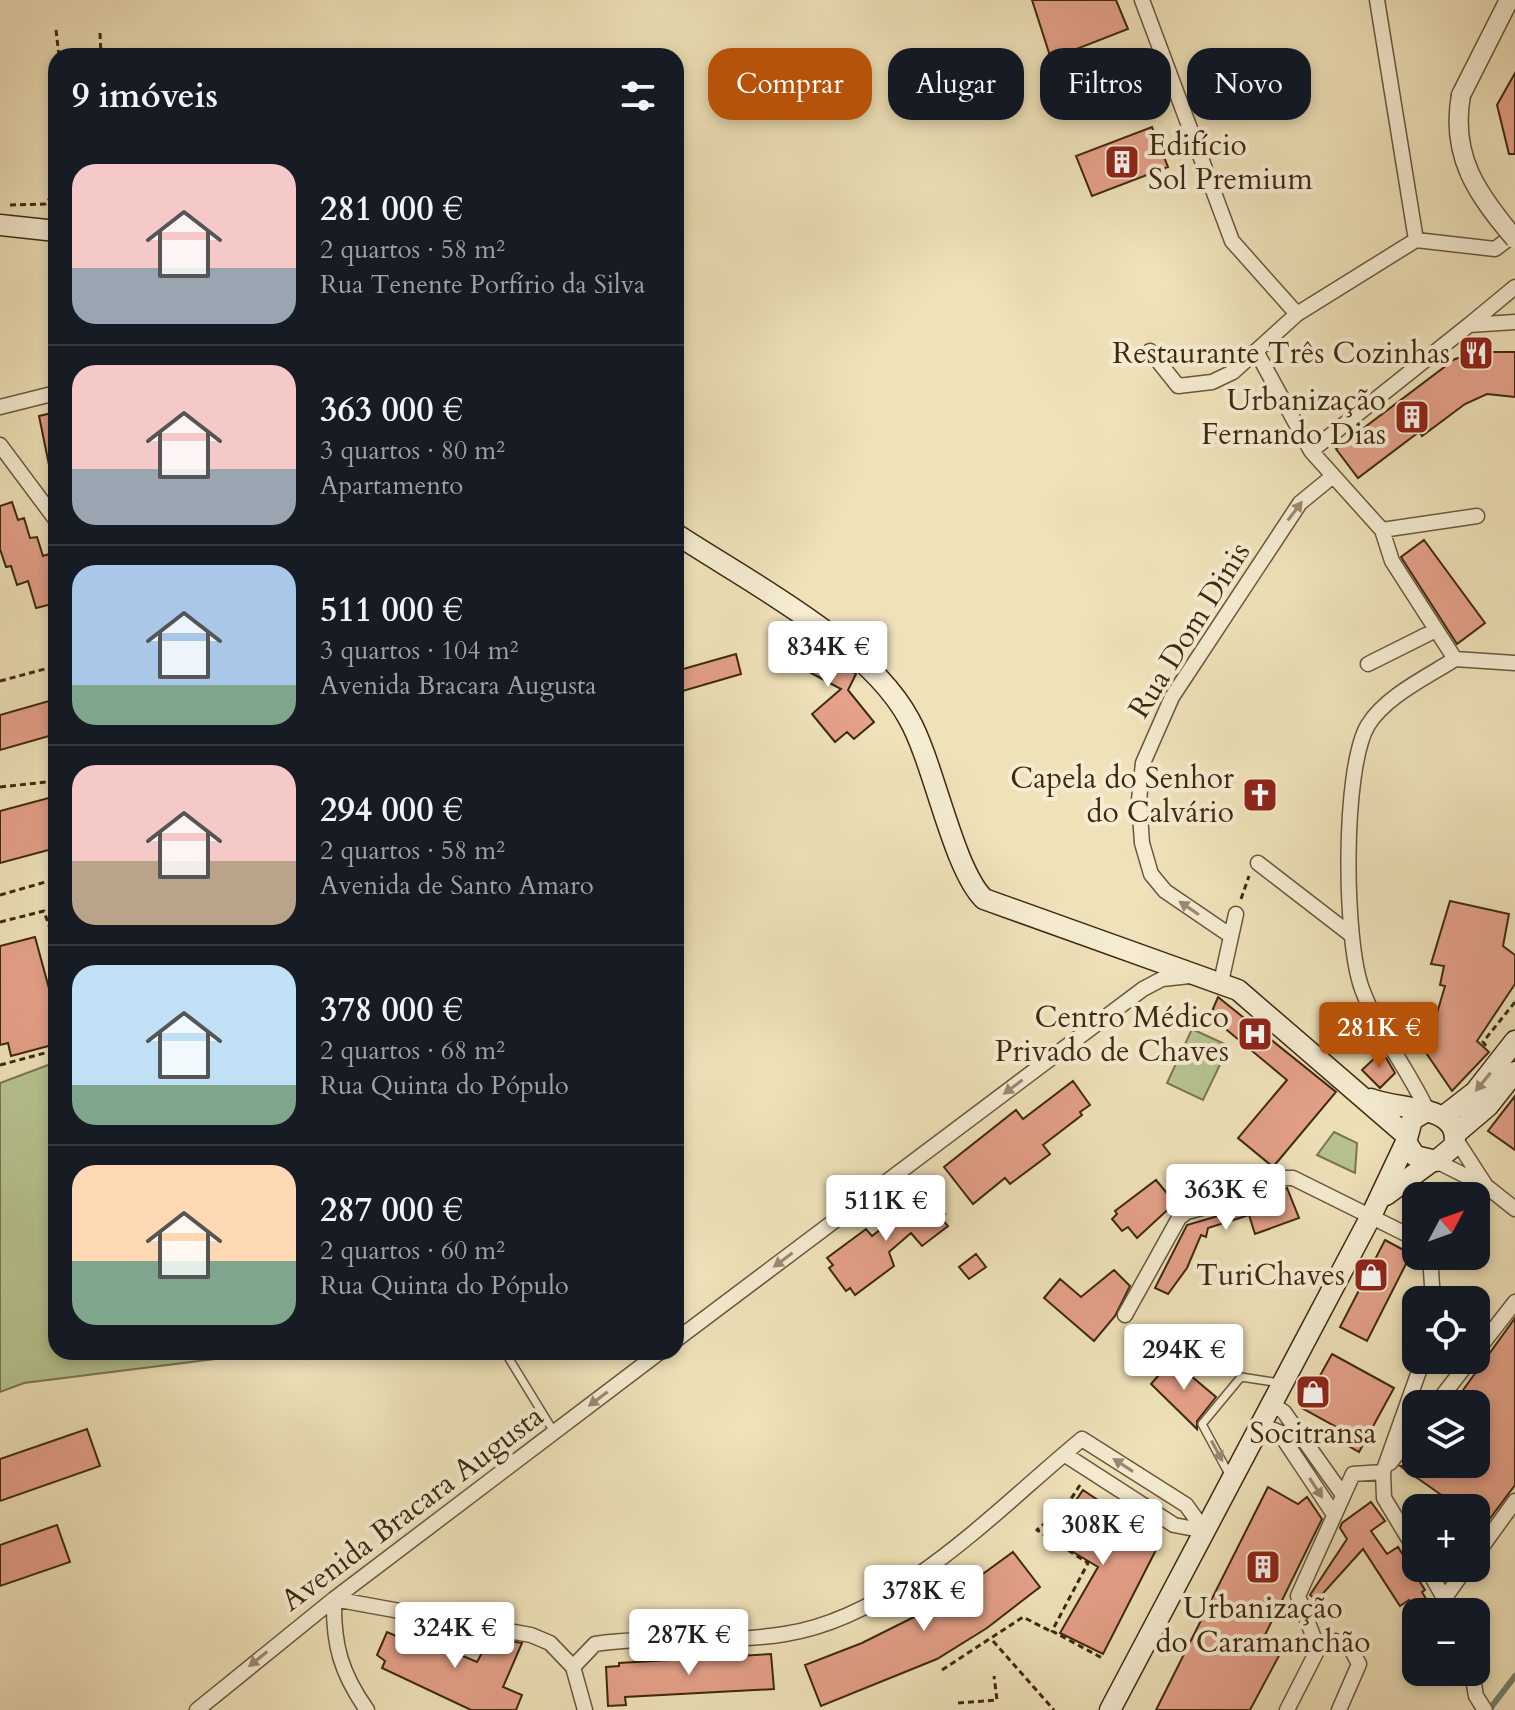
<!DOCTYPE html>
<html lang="pt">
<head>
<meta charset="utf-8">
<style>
	:root { --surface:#171b24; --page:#242831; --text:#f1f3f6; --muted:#9ea1a6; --line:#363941; --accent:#b45309 }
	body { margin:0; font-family:Cardo,serif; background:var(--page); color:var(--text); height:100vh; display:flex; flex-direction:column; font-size:30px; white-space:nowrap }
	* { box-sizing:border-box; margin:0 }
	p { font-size:26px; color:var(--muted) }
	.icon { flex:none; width:44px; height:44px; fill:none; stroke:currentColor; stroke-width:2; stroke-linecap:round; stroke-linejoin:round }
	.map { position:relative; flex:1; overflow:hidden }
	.drawer { position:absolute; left:48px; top:48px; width:636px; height:1312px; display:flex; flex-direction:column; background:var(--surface); border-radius:24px; box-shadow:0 4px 12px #0003 }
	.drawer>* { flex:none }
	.hud { position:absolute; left:708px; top:48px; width:686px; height:72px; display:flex; gap:16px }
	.needle { width:52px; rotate:49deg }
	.buttons { position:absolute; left:1402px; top:1182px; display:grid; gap:16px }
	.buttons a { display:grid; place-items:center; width:88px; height:88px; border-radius:16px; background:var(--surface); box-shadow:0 4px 12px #0003; font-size:40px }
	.price { position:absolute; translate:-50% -68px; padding:0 18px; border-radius:8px; background:#fff; color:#222; font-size:26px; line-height:52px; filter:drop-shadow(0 2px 4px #0008) }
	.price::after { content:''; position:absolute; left:50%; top:48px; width:24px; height:18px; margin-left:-12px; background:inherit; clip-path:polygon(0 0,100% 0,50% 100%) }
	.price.selected { background:var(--accent); color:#fff }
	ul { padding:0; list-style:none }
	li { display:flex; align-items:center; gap:24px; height:200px; padding:0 24px }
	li+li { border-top:2px solid var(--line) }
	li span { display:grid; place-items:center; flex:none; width:224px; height:160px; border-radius:24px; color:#555 }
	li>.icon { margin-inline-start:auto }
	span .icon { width:96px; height:96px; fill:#fffc; stroke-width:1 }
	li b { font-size:34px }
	h2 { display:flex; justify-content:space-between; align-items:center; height:96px; padding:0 24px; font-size:34px }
	.tag { padding:0 28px; border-radius:24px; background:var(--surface); box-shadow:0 4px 12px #0003; font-size:28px; line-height:72px }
	.tag.selected { background:var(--accent); color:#fff }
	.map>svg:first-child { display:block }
	.green { fill:#b7c491; stroke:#7a7651; stroke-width:2 }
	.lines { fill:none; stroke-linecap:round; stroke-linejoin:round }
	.stream { stroke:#75826d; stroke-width:6 }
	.building { fill:#e5a189; stroke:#3e2911; stroke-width:2 }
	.service-casing { stroke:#6a573b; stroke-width:10 }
	.minor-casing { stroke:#6a573b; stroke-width:17 }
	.tertiary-casing { stroke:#6a573b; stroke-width:21 }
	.secondary-casing { stroke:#3e2911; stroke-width:23 }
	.path { stroke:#3e2911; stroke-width:3; stroke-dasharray:6 4; stroke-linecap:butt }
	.service { stroke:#f5ecd2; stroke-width:7 }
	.minor { stroke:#f5ecd2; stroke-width:14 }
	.tertiary { stroke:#f5ecd2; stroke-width:18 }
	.secondary { stroke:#f5ecd2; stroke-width:20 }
	.tertiary-bridge-casing { stroke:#6a573b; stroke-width:21; stroke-linecap:butt }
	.tertiary-bridge { stroke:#f5ecd2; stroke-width:18 }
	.oneway { fill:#9a8a72 }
	.labels { text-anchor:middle; stroke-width:8; stroke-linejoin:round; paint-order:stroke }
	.poi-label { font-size:30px; fill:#3e2911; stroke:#f5ecd2; text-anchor:end }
	.street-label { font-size:30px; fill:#3e2911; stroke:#f5ecd2 }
</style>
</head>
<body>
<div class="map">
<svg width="1515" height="1710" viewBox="0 0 1515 1710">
	<rect width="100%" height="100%" fill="#efe2b9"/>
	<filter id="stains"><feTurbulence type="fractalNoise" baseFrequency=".0025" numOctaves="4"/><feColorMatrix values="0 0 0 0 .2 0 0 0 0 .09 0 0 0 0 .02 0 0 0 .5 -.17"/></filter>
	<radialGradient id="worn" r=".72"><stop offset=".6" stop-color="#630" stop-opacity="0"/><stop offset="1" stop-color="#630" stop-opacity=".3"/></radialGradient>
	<path class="green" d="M 1192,1029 L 1229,1046 L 1203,1100 L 1167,1083 Z
		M 56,1062 L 56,1352 L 232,1352 L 223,1358 L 24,1383 L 0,1392 L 0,1083 Z
		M 1334,1132 L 1357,1143 L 1355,1173 L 1317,1155 Z"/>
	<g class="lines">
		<path class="stream" d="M 1489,1710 L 1515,1676"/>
	</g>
	<path class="building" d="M 1032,0 L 1116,0 L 1128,29 L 1051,59 Z
		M 1515,73 L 1515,154 L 1509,154 L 1497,105 Z
		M 1152,127 L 1168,167 L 1092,196 L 1076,156 Z
		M 1481,352 L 1515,352 L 1515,397 L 1487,394 L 1465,404 L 1422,436 L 1419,432 L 1358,478 L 1336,449 L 1455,359 Z
		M 56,412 L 56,464 L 49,465 L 39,416 Z
		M 12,502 L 18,520 L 24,518 L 30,538 L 37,537 L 43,556 L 49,554 L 56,577 L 56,603 L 36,608 L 28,581 L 17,585 L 11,566 L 6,567 L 0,549 L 0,506 Z
		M 1424,540 L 1485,623 L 1457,644 L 1401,557 Z
		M 799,639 L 856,674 L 848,690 L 874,722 L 854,739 L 847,732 L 835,742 L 812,714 L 841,689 L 787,660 L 774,663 L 770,647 Z
		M 736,654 L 741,674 L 676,693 L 676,671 Z
		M 56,699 L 56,734 L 0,750 L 0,715 Z
		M 56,796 L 56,848 L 0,863 L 0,811 Z
		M 1450,901 L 1509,914 L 1503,946 L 1515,955 L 1515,984 L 1477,1041 L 1489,1052 L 1452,1091 L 1420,1044 L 1415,1047 L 1406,1032 L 1435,1020 L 1445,986 L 1440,985 L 1444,966 L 1431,964 Z
		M 35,937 L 56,1014 L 56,1044 L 11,1056 L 8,1043 L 0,1045 L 0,946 Z
		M 1218,997 L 1336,1092 L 1273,1167 L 1238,1138 L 1287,1080 L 1210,1016 Z
		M 1382,1051 L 1395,1073 L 1380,1088 L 1362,1070 Z
		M 1073,1081 L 1090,1105 L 1080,1112 L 1082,1115 L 1043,1145 L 1050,1154 L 1010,1184 L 1005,1178 L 973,1204 L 944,1167 L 1016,1110 L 1023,1119 Z
		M 1515,1096 L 1515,1150 L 1488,1131 Z
		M 1156,1180 L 1175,1203 L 1137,1238 L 1128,1227 L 1122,1231 L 1112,1219 L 1117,1214 L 1115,1211 Z
		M 1287,1188 L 1299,1218 L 1255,1234 L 1249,1215 L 1208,1228 L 1206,1237 L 1201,1235 L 1187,1268 L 1168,1294 L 1155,1288 L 1187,1225 L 1255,1205 Z
		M 927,1192 L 945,1214 L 940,1217 L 948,1226 L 922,1246 L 911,1233 L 889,1252 L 894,1266 L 855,1295 L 850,1288 L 846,1291 L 829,1268 L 833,1265 L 827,1258 L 866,1229 L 872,1236 L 895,1218 L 890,1213 L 912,1196 L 916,1200 Z
		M 1385,1240 L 1411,1254 L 1367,1341 L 1340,1327 Z
		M 976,1254 L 986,1267 L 969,1279 L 959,1267 Z
		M 1114,1270 L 1130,1286 L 1115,1316 L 1094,1341 L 1044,1298 L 1060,1279 L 1081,1297 Z
		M 1515,1318 L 1515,1485 L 1485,1525 L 1476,1519 L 1476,1508 L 1460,1508 L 1400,1466 L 1476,1464 L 1476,1404 L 1453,1404 Z
		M 1332,1354 L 1394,1388 L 1359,1452 L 1333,1437 L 1338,1428 L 1302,1408 Z
		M 1172,1360 L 1216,1397 L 1197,1421 L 1197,1429 L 1151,1384 Z
		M 87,1429 L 100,1466 L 0,1501 L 0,1459 Z
		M 1268,1487 L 1298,1504 L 1307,1497 L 1322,1519 L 1263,1639 L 1282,1650 L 1250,1710 L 1156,1710 Z
		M 1083,1490 L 1160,1542 L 1103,1654 L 1060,1633 L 1098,1567 L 1045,1535 L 1054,1519 L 1060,1524 Z
		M 1371,1502 L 1385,1521 L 1371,1531 L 1387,1554 L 1398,1547 L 1425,1590 L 1422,1592 L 1434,1612 L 1416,1612 L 1409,1600 L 1400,1606 L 1363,1549 L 1317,1600 L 1310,1595 L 1347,1539 L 1340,1528 L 1342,1523 Z
		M 57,1525 L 70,1562 L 0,1586 L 0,1545 Z
		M 1013,1552 L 1040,1587 L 987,1628 L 937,1659 L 821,1706 L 805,1665 L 862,1643 L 914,1617 L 965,1587 Z
		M 423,1625 L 445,1630 L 439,1646 L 477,1662 L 490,1638 L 522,1643 L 503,1687 L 522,1695 L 516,1710 L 471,1710 L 382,1668 L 385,1661 L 377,1655 L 387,1632 L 415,1644 Z
		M 771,1654 L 774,1689 L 625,1697 L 626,1705 L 608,1706 L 606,1667 L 619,1666 L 619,1663 Z"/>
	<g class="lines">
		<defs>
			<path id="service" d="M 505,1352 L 554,1432
				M 1230,1476 L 1202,1424 L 1241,1377 L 1280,1383"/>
			<path id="minor" d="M 1142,0 L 1232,241 L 1297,314
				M 1377,0 L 1416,240
				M 1469,325 L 1515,287
				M 1150,351 L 1178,386 L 1212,382 L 1233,372 L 1297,314 L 1416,240 L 1495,249 L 1515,234
				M 1256,351 L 1311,451 L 1382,530 L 1392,561 L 1455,659
				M 0,407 L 56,393
				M 0,445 L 56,520
				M 1311,451 L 1469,325 L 1515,322
				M 1382,530 L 1477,516
				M 1455,659 L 1515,663
				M 1368,664 L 1436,630
				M 1258,863 L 1350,934
				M 1231,936 L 1165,891 L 1151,874 L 1142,843 L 1139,800 L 1143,763 L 1172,697 L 1300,503 L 1333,476
				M 1221,982 L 1236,914
				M 1428,1112 C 1409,1070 1378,1033 1362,989 C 1344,941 1342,769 1368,725 C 1386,696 1427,677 1455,659
				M 1455,1138 L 1486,1186
				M 1436,1161 L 1486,1186 L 1515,1209
				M 1430,1256 L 1433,1300
				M 1125,1315 L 1179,1218 L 1187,1212 L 1252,1195 L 1279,1178 L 1293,1178 L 1416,1239
				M 676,1340 L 1143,989 L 1162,979 L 1190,976
				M 1476,1352 L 1515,1302
				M 1272,1404 L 1284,1412 L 1343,1495
				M 1436,1404 L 1470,1360
				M 1261,1425 L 1279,1432 L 1333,1513
				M 1064,1454 L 1174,1525 L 1205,1531
				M 1390,1463 L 1416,1429
				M 1416,1551 L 1384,1498 L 1383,1472 L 1423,1360
				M 1476,1555 L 1515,1501
				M 1427,1568 L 1452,1612
				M 1444,1599 L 1466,1568
				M 1318,1649 L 1298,1596 L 1353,1474 L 1383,1472
				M 573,1667 L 595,1644 C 658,1635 723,1644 785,1634 C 897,1617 997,1509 1082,1439 L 1186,1505 L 1205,1531
				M 573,1667 L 585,1710
				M 1472,1672 L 1476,1696 L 1485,1710
				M 197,1710 L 334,1599 L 660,1352
				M 367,1710 C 341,1673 333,1645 334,1599 L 531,1635 L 550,1643 L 573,1667
				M 1287,1710 L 1318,1649 L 1336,1641 L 1349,1645 L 1359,1664 L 1339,1710"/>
			<path id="tertiary" d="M 1461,95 L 1509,0"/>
			<path id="secondary" d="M 0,225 L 56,231
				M 676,534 C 749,582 868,643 909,719 C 934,763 953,869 984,899 L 1238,990 L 1406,1135
				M 1371,1099 C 1399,1111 1463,1103 1454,1146 L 1436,1161 L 1415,1156 L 1406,1142 L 1412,1120 L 1425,1112
				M 1444,1116 L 1475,1092 L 1515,1041
				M 1455,1134 L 1488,1106 L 1515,1072
				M 1386,1195 L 1431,1162
				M 1110,1710 L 1371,1216 L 1406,1142"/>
		</defs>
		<use href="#service" class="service-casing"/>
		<use href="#minor" class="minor-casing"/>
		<use href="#tertiary" class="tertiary-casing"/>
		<use href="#secondary" class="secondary-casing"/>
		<path class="path" d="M 56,30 L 59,56
			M 100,33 L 101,56
			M 10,205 L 45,204 L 56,191
			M 0,681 L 56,666
			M 0,787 L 56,781
			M 0,895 L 56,879
			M 1241,899 L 1249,876
			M 0,922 L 44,911 L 56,946
			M 1486,1046 L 1483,1042 L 1515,1002
			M 0,1065 L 56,1050
			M 1080,1485 L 1069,1502 L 1037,1530 L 1088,1563 L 1052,1631 L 1104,1659
			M 993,1641 L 1054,1710
			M 942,1670 L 1023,1617 L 1050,1631
			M 958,1703 L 997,1700 L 994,1676"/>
		<use href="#service" class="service"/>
		<use href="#minor" class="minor"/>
		<use href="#tertiary" class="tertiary"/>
		<use href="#secondary" class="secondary"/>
		<defs>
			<path id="tertiary-bridge" d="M 1461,95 C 1450,156 1477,194 1515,239"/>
		</defs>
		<use href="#tertiary-bridge" class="tertiary-bridge-casing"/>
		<use href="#tertiary-bridge" class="tertiary-bridge"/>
	</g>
	<defs><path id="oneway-solid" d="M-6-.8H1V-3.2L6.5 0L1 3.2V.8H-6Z" transform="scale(2)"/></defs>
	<g class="oneway">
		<use href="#oneway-solid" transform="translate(1295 511) rotate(-53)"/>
		<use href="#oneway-solid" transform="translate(1189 908) rotate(-146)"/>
		<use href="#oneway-solid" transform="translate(1483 1082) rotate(129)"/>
		<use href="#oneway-solid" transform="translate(1013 1087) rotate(143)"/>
		<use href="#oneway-solid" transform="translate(783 1260) rotate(143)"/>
		<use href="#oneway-solid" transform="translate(598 1399) rotate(143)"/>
		<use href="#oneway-solid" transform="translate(1217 1451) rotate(62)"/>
		<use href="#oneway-solid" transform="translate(1123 1465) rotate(-147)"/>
		<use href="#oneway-solid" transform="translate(1316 1488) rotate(57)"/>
		<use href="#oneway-solid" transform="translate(258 1659) rotate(141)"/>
	</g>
	<defs>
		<symbol id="building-square" viewBox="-11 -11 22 22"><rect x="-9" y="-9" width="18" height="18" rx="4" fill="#8f2418" stroke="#f5ecd2"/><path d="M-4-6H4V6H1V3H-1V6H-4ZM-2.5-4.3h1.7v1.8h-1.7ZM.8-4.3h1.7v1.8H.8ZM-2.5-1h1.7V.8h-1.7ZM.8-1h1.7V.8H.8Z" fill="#fff"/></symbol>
		<symbol id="restaurant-square" viewBox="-11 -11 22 22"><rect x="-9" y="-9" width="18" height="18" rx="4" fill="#8f2418" stroke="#f5ecd2"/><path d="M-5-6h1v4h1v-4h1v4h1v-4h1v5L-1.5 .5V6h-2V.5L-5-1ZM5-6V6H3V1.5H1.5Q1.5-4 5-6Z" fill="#fff"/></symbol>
		<symbol id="church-square" viewBox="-11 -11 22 22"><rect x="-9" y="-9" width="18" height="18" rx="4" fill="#8f2418" stroke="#f5ecd2"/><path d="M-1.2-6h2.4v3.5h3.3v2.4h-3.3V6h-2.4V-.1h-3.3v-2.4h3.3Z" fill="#fff"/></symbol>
		<symbol id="hospital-square" viewBox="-11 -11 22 22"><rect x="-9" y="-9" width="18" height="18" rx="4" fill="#8f2418" stroke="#f5ecd2"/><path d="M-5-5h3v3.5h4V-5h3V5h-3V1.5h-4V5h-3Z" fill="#fff"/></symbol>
		<symbol id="shop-square" viewBox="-11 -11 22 22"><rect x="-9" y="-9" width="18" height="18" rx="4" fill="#8f2418" stroke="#f5ecd2"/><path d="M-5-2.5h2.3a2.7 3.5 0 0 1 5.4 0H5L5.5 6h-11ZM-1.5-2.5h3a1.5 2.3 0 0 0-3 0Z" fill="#fff"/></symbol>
	</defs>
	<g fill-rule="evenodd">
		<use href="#building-square" x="1102" y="142" width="40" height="40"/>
		<use href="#restaurant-square" x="1456" y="333" width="40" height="40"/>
		<use href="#building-square" x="1392" y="397" width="40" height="40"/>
		<use href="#church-square" x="1240" y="775" width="40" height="40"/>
		<use href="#hospital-square" x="1235" y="1014" width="40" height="40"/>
		<use href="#shop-square" x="1351" y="1255" width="40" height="40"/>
		<use href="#shop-square" x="1293" y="1372" width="40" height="40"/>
		<use href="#building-square" x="1243" y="1547" width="40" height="40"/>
	</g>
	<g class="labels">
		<g class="poi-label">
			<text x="1148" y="155" text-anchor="start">Edifício<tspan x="1148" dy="34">Sol Premium</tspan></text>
			<text x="1450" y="363">Restaurante Três Cozinhas</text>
			<text x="1386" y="410">Urbanização<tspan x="1386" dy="34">Fernando Dias</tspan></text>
			<text x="1234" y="788">Capela do Senhor<tspan x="1234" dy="34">do Calvário</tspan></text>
			<text x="1229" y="1027">Centro Médico<tspan x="1229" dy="34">Privado de Chaves</tspan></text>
			<text x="1345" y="1285">TuriChaves</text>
			<text x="1313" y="1443" text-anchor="middle">Socitransa</text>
			<text x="1263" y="1618" text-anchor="middle">Urbanização<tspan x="1263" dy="34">do Caramanchão</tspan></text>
		</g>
		<g class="street-label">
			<text transform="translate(1189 630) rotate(-58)" y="10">Rua Dom Dinis</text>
			<text transform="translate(412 1508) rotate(-37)" y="10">Avenida Bracara Augusta</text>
		</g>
	</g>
	<rect width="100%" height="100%" filter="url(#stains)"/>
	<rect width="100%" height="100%" fill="url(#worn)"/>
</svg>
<div class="buttons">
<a><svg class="needle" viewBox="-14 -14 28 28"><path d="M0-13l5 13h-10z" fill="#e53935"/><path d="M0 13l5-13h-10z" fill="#9ea1a6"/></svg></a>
<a><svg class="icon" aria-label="locate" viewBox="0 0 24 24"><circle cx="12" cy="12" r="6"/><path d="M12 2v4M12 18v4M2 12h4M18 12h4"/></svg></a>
<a><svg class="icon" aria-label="layers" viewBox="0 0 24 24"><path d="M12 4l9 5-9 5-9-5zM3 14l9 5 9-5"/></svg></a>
<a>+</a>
<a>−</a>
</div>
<b class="price" style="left:828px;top:689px">834K €</b>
<b class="price selected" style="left:1379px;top:1070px">281K €</b>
<b class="price" style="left:1226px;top:1232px">363K €</b>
<b class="price" style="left:886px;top:1243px">511K €</b>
<b class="price" style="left:1184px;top:1392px">294K €</b>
<b class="price" style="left:1103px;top:1567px">308K €</b>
<b class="price" style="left:924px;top:1633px">378K €</b>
<b class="price" style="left:455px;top:1670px">324K €</b>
<b class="price" style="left:689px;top:1677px">287K €</b>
<div class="hud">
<a class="tag selected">Comprar</a>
<a class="tag">Alugar</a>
<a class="tag">Filtros</a>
<a class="tag">Novo</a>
</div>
<section class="drawer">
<h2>9 imóveis<svg class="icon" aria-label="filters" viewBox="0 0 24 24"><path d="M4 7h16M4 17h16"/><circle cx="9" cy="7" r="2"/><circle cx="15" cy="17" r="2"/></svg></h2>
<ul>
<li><span style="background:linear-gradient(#f6c9c9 65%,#9aa5b1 0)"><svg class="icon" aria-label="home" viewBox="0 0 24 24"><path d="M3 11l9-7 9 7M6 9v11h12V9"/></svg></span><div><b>281 000 €</b><p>2 quartos · 58 m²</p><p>Rua Tenente Porfírio da Silva</p></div></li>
<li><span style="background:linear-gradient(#f6c9c9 65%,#9aa5b1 0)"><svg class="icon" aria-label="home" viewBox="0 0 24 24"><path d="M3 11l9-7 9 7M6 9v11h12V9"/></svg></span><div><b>363 000 €</b><p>3 quartos · 80 m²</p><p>Apartamento</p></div></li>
<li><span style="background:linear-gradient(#a9c7e8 75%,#7fa58c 0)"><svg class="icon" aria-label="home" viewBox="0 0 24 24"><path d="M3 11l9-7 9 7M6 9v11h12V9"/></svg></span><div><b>511 000 €</b><p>3 quartos · 104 m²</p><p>Avenida Bracara Augusta</p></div></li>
<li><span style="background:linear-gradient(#f6c9c9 60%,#b9a48a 0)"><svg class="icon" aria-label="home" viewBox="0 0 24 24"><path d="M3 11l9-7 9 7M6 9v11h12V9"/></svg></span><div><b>294 000 €</b><p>2 quartos · 58 m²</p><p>Avenida de Santo Amaro</p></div></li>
<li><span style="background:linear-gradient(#bfe0f5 75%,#7fa58c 0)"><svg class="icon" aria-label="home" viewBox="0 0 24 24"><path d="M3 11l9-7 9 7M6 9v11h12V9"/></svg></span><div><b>378 000 €</b><p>2 quartos · 68 m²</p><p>Rua Quinta do Pópulo</p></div></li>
<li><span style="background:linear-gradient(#ffd9b3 60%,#7fa58c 0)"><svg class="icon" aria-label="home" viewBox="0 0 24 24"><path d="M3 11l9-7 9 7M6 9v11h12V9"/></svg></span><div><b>287 000 €</b><p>2 quartos · 60 m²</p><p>Rua Quinta do Pópulo</p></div></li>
</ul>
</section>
</div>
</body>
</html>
